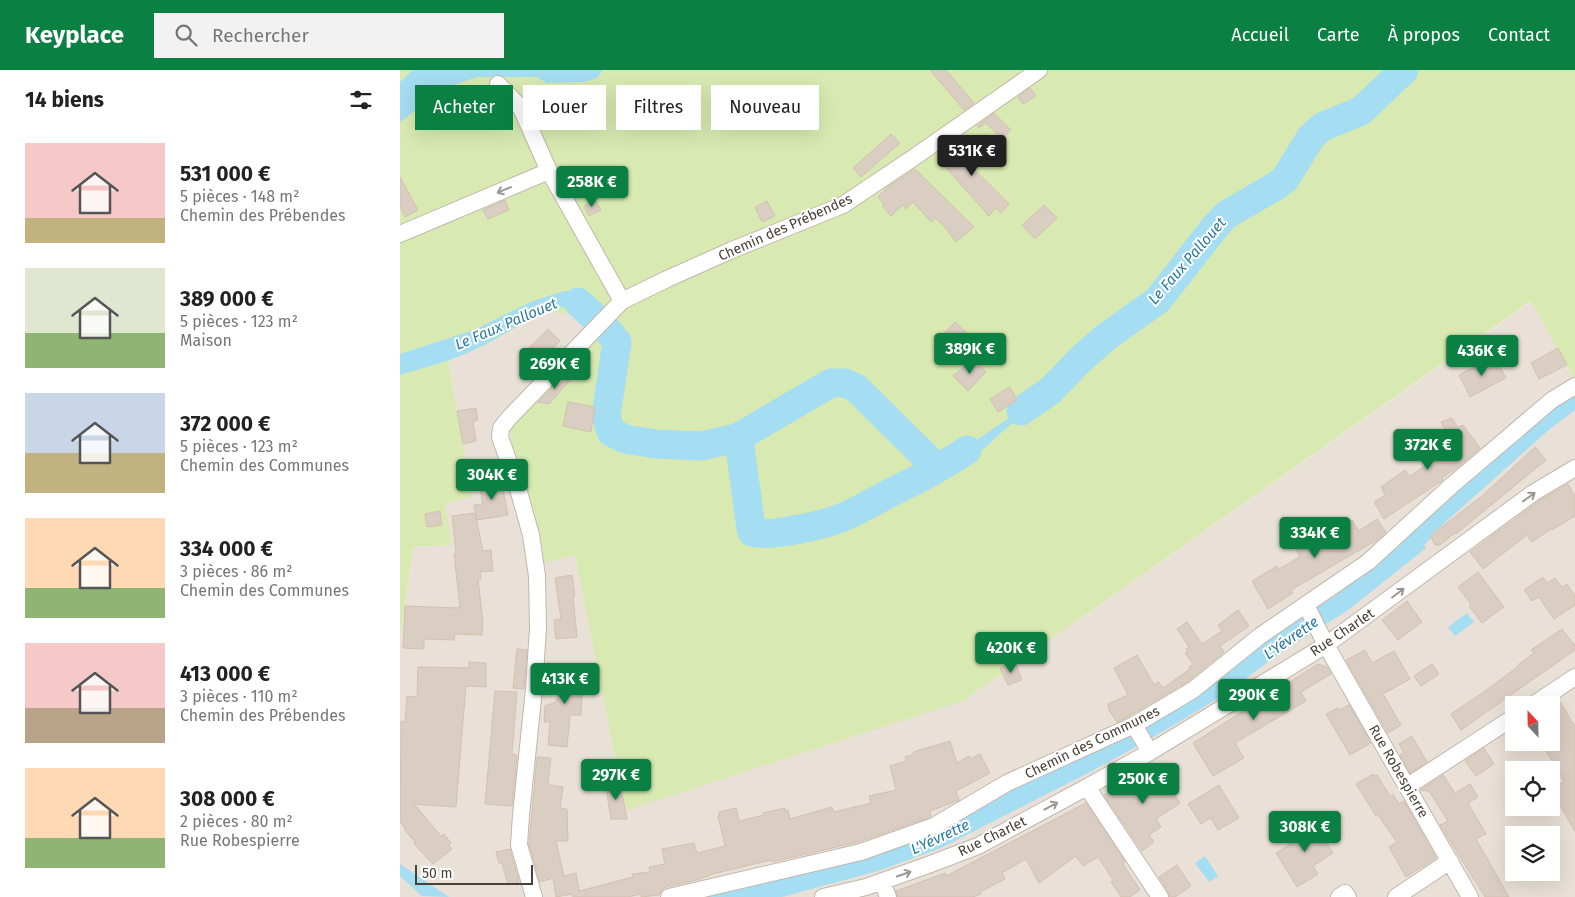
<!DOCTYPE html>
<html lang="fr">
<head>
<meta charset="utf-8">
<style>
	:root { --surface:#fff; --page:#f2f2f2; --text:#222; --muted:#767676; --accent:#0b8043 }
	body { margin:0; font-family:"Fira Sans",sans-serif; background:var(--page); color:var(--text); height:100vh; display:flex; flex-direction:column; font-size:19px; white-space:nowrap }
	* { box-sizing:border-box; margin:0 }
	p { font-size:16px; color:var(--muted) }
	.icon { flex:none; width:28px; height:28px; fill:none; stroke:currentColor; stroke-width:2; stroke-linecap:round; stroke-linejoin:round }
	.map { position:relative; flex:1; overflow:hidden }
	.drawer { display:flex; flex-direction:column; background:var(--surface); width:400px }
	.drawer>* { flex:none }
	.banner { position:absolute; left:15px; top:15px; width:475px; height:45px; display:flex; gap:10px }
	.needle { width:32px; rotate:338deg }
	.fabs { position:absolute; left:1105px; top:626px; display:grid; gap:10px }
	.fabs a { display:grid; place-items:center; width:55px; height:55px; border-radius:0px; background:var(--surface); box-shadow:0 5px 20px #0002; font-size:25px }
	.scale { position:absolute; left:15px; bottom:12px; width:118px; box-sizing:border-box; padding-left:5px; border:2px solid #494037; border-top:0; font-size:14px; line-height:18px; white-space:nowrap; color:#494037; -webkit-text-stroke:4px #fff; paint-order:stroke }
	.price { position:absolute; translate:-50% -42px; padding:0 11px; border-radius:5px; background:var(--accent); color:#fff; font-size:16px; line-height:32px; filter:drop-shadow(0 1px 2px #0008) }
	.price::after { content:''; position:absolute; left:50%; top:30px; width:15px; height:11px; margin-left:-8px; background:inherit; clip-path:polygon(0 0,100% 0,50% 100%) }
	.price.active { background:#222; color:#fff }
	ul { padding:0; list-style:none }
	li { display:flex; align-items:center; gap:15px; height:125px; padding:0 25px }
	li span { display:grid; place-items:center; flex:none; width:140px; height:100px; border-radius:0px; color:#555 }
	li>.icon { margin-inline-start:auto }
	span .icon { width:60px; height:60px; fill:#fffc; stroke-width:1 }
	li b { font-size:21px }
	h2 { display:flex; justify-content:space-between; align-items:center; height:60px; padding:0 25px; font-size:21px }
	.pill { padding:0 18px; border-radius:0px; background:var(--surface); box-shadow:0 5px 20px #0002; font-size:18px; line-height:45px }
	.pill.active { background:var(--accent); color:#fff }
	header { display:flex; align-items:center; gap:30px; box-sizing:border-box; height:70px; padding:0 25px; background:var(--accent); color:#fff }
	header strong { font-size:24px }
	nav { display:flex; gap:28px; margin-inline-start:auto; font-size:18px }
	.search { width:350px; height:45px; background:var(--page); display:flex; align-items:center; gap:12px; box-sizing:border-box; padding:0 18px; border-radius:0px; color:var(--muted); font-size:19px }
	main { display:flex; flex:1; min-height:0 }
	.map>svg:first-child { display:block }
	.residential { fill:#e9e1d7; fill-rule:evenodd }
	.green { fill:#d8eab1 }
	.water { fill:#a5ddf3 }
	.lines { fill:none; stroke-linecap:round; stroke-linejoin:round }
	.river { stroke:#a5ddf3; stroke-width:29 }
	.building { fill:#dacdc1; stroke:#d2c1b1 }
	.minor-casing { stroke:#c1b7ab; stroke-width:18 }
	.minor { stroke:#fff; stroke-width:16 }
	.oneway { stroke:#9b9691 }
	.labels { text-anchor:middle; stroke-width:4; stroke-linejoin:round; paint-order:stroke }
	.street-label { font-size:14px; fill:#494037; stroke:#fff }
	.water-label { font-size:15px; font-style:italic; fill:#287ca0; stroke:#fff }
</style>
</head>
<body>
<header>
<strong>Keyplace</strong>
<div class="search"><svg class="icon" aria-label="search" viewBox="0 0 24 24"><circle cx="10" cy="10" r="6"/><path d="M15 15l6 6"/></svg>Rechercher</div>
<nav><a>Accueil</a><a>Carte</a><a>À propos</a><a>Contact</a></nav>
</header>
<main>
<section class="drawer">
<h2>14 biens<svg class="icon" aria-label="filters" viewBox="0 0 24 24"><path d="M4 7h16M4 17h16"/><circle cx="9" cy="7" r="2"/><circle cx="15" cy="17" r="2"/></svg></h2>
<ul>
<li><span style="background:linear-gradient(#f6c9c9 75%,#c2b280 0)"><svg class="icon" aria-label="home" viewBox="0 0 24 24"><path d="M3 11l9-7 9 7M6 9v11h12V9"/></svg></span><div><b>531 000 €</b><p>5 pièces · 148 m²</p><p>Chemin des Prébendes</p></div></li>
<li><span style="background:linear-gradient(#dfe7d0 65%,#8fb573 0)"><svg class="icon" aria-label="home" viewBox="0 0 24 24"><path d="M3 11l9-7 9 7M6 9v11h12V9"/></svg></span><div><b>389 000 €</b><p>5 pièces · 123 m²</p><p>Maison</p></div></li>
<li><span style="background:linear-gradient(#c9d6e8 60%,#c2b280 0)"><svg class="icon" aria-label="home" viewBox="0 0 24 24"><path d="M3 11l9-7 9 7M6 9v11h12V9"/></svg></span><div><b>372 000 €</b><p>5 pièces · 123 m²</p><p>Chemin des Communes</p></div></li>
<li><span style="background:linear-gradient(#ffd9b3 70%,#8fb573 0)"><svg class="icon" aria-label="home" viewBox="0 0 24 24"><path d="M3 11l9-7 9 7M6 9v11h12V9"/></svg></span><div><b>334 000 €</b><p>3 pièces · 86 m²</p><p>Chemin des Communes</p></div></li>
<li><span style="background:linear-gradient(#f6c9c9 65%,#b9a48a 0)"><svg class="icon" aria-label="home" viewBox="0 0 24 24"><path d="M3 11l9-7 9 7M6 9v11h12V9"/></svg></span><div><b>413 000 €</b><p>3 pièces · 110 m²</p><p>Chemin des Prébendes</p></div></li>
<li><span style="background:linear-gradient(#ffd9b3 70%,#8fb573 0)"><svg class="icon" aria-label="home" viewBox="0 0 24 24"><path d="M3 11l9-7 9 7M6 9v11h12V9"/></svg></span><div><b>308 000 €</b><p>2 pièces · 80 m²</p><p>Rue Robespierre</p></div></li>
</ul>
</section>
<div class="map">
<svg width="1175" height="827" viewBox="0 0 1175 827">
	<rect width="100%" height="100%" fill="#f5f0e9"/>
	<path class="residential" d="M 1132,231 L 1175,310 L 1175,827 L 0,827 L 0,571 L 13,477 L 51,475 L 45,433 L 72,427 L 48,290 L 79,278 L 148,241 L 181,241 L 199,259 L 175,484 L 220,713 L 563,631 ZM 1114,635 L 1151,635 L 1151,672 L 1114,672 ZM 1114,700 L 1151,700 L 1151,738 L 1114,738 ZM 1114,765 L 1151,765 L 1151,802 L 1114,802 Z"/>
	<path class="green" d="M 0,0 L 1175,0 L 1175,310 L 1131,231 L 563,631 L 227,740 L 220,713 L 175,485 L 135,495 L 117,415 L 109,348 L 197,257 L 187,247 L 148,241 L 79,278 L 48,290 L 72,427 L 45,433 L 52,475 L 13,477 L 0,571 Z"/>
	<path class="water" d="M 13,0 L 203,0 L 197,8 L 184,12 L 147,13 L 137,7 L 77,7 L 45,18 L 0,52 L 0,12 Z
		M 1004,0 L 1020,0 L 965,46 C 954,53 931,57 923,65 C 907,80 905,105 888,120 C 871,134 848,139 831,152 L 825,158 L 769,231 L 760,239 L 720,266 L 687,293 L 667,316 L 611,354 L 581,381 L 570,389 L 546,403 L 489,429 L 448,450 L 423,459 L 401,465 L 352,470 L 346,467 L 337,379 L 334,378 C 296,383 258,383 219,382 L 221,371 L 299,377 L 337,369 L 342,389 L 352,465 L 389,463 L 439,450 L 532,401 L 661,312 L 705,267 L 765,225 L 821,149 L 881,113 L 916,61 L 959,40 Z
		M 164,221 L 172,221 L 195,234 L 208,245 L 197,257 C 190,250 183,239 174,237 C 150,232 102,267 80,277 C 55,290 27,297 0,305 L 0,284 L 74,260 L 133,231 Z
		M 1175,325 L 1175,340 L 1151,358 L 1030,466 L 1031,468 L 1024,475 L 1026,478 L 947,541 L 886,579 L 817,629 L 750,669 L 692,701 L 541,778 L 478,801 L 382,827 L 306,827 L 463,789 L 796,626 L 884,558 L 934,527 L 997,478 L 1015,460 L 1134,354 L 1154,337 Z
		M 1067,543 L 1074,552 L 1055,566 L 1048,557 Z
		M 805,786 L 818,806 L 809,812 L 795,793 Z
		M 0,794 L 49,827 L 22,826 L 0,806 Z"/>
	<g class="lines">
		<path class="river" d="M 178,232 L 203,255 L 217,272 L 206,346 L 211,362 L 225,369 L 255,374 L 301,376 L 337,368 L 431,313 L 445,313 L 456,318 L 537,398
			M 621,341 L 650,321 L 681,289 L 706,267 L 758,230 L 814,158 L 826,145 L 876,116 L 885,109 L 911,67 L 922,57 L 961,41 L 1004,0
			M 337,368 L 340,378 L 351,458 L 352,462 C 370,468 428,454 446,446 C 461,439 475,431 490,423 C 516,410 543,397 567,380"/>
	</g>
	<path class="building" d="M 530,0 L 546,0 L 574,33 L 564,40 Z
		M 630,18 L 636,26 L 623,34 L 618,27 Z
		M 594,43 L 611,60 L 602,69 L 586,53 L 579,58 L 577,56 Z
		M 491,64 L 500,73 L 461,107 L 453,98 Z
		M 559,68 L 578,86 L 568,93 L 609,134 L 601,143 L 596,138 L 589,146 L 539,90 L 546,84 L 543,79 Z
		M 515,99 L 574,157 L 556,172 L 544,156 L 535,148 L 531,152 L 513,132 L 506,139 L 503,135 L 491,146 L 482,136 L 484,134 L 478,127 L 489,116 Z
		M 0,107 L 18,140 L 5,147 L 0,137 Z
		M 105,130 L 109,140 L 88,149 L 83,140 Z
		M 195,130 L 201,140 L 189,146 L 184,136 Z
		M 367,131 L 375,146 L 362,152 L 355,137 Z
		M 644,135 L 657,148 L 635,169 L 622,155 Z
		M 555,252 L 567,263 L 555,275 L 543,264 Z
		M 148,259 L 160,271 L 141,291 L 128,279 Z
		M 1158,278 L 1167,295 L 1139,309 L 1131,293 Z
		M 1094,286 L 1106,308 L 1070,327 L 1059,305 Z
		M 573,289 L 586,302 L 568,321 L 553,306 Z
		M 166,304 L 171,309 L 149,334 L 138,332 Z
		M 610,317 L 617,330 L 598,342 L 590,329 Z
		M 168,332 L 195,337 L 191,362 L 163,356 Z
		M 76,338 L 78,350 L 73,352 L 76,371 L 63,374 L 57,341 Z
		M 1052,348 L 1058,358 L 1063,355 L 1080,378 L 1058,397 L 1042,408 L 1043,410 L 984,449 L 974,432 L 985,425 L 981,417 L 1005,400 L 1010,406 L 1037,388 L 1036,385 L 1052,373 L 1041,352 Z
		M 1135,377 L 1146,390 L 1056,464 L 1055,463 L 1040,475 L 1035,475 L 1030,466 L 1082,426 Z
		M 101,409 L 108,445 L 77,450 L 74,435 L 83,434 L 79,413 Z
		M 1168,414 L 1175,426 L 1175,446 L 1152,460 L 1151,459 L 1132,472 L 1127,465 L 1083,499 L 1070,482 L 1139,431 Z
		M 40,441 L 42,455 L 27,457 L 25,444 Z
		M 75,443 L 83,481 L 91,480 L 93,501 L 80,502 L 81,510 L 78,510 L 83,552 L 82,565 L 55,564 L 54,570 L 24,569 L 24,579 L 3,578 L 5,536 L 60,538 L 54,484 L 56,484 L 52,446 Z
		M 977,449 L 986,462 L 977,470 L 891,520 L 893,523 L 868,539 L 852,511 L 877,496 L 879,499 L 900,487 L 891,471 L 893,470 L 887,461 L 898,455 L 910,475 L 952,450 L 959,461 Z
		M 1078,502 L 1104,537 L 1082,553 L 1069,536 L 1071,534 L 1058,517 Z
		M 172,505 L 175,526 L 173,526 L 177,567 L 156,569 L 154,550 L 161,549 L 155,508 Z
		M 1143,507 L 1147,513 L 1155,508 L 1162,517 L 1167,514 L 1175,526 L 1175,535 L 1154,549 L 1139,527 L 1132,531 L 1124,520 Z
		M 1007,531 L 1022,552 L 998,570 L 982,550 Z
		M 838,540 L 849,556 L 820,576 L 824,582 L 787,612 L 729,646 L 717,652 L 709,640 L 708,634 L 728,625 L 714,598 L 737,585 L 754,615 L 759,612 L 763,618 L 790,599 L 789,597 L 793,594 L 785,583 L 788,581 L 786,579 L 789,577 L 777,559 L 787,552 L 802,574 L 822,561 L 818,555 Z
		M 1162,559 L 1175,576 L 1175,580 L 1061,660 L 1051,644 L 1085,621 L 1120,595 L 1119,594 L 1134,583 L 1131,580 Z
		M 117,579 L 127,580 L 124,619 L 113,618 Z
		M 965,580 L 972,593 L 994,581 L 1010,609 L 983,624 L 1001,655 L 988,663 L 946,590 Z
		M 69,592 L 86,593 L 86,617 L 66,616 L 56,737 L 14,734 L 41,766 L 44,764 L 51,773 L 49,775 L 52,779 L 33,794 L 14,774 L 15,772 L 4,759 L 5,758 L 0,752 L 1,651 L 5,652 L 7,626 L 17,627 L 18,597 L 69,598 Z
		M 615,592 L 622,610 L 608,615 L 600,598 Z
		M 918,594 L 927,597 L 931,604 L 901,622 L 906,631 L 835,673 L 844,688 L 813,706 L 793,673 Z
		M 1032,594 L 1039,604 L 1021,616 L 1014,606 Z
		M 158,598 L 183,598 L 181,645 L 170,645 L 167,677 L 148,675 L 150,652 L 144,652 L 145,636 L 156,632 L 156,629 L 158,629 Z
		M 95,621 L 117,622 L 112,684 L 117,685 L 112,736 L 85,734 Z
		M 1159,630 L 1175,657 L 1175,762 L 1151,719 L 1164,712 L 1141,672 L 1151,672 L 1151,635 Z
		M 949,635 L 971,673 L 950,685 L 926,644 L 938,638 L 939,640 Z
		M 1012,666 L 1027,692 L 1010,703 L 1000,685 L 1004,683 L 999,674 Z
		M 550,671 L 557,693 L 569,686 L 570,689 L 580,684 L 590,703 L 556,721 L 559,730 L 530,741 L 531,746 L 530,747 L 458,772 L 372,792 L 371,790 L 309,805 L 309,806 L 296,810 L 266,817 L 262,820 L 259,825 L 241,827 L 241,824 L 228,827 L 173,827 L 172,824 L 156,827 L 153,808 L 140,812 L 129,774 L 137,687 L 151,688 L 148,715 L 163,717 L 160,738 L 167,739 L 168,771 L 156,771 L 164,806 L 176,803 L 179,821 L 233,807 L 232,804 L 250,802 L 249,797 L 265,794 L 262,779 L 294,773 L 297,783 L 325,776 L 318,746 L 319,746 L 319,742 L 336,738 L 339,751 L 364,745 L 363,743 L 385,738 L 385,741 L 388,740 L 390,749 L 432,737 L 434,742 L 471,733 L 469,726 L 496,720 L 490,696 L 506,691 L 505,687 L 514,684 L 513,682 Z
		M 1084,678 L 1094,694 L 1076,706 L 1065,691 Z
		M 755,696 L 780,733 L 756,749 L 761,757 L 749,765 L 754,772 L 742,781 L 704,725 L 730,711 Z
		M 973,704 L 975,706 L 977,705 L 990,726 L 993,724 L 999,734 L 1004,731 L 1036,788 L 1006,807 L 989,777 L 997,772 L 978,745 L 976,746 L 956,714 Z
		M 1043,705 L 1055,723 L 1070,714 L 1078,727 L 1068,733 L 1086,764 L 1076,769 L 1109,827 L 1085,827 L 1040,755 L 1048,751 L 1029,721 L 1020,720 Z
		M 205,712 L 220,713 L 227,749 L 211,749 Z
		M 819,715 L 839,748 L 818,760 L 811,748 L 801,754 L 788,734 Z
		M 686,733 L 725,792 L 723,794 L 740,820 L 730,827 L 721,827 L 711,812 L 713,810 L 698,787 L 683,796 L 676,786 L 639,813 L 626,789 L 602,803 L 605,809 L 580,822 L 581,824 L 573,827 L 498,827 L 496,821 L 545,803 L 546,806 Z
		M 912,749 L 933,783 L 913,796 L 918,804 L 897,817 L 876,783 L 897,770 L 892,762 Z
		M 110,779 L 119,812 L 108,815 L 102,793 L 99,793 L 96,782 Z
		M 777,795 L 791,816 L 775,827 L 770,827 L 768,821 L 759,807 Z"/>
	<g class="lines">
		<defs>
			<path id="minor" d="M 98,14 L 121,38 L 149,101 L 222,231
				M 0,164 L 149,101
				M 906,535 L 926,575 L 1070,827
				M 1133,635 L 1175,607
				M 734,655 L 750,682
				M 1008,716 L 1114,647
				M 687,717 L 760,827
				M 482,811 L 488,827
				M 134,827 L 119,775 L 121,745 L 134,619 L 138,558 L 137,506 L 131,465 L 117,415 L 100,367 L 101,358 L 109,348 L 222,231 L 267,209 L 332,180 L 443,135 L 513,88 L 639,0
				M 269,827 L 461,782 L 534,756 L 607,713 L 734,655 L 793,620 L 860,566 L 968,492 L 1051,416 L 1152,330 L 1175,316
				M 423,827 L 466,817 L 528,795 L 578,776 L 687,717 L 750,682 L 926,575 L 1133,423 L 1175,398
				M 939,827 L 945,823 L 948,827
				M 996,827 L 1050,791"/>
		</defs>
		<use href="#minor" class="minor-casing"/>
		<use href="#minor" class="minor"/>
	</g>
	<defs><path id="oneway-shaft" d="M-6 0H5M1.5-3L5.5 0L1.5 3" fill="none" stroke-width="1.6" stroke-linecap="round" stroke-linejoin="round" transform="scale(1.25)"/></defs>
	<g class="oneway">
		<use href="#oneway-shaft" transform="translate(104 120) rotate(157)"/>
		<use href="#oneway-shaft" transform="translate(1129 427) rotate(-36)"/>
		<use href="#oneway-shaft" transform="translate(998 523) rotate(-37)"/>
		<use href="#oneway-shaft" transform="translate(651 736) rotate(-28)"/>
		<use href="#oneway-shaft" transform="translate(504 804) rotate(-19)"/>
	</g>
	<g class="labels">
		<g class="street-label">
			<text transform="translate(385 157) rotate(-24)" y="5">Chemin des Prébendes</text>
			<text transform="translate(942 562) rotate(-34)" y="5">Rue Charlet</text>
			<text transform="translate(692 672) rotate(-26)" y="5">Chemin des Communes</text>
			<text transform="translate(999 701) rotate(60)" y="5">Rue Robespierre</text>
			<text transform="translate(592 766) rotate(-26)" y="5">Rue Charlet</text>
		</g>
		<g class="water-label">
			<text transform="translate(787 191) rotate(-49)" y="5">Le Faux Pallouet</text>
			<text transform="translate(106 254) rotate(-23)" y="5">Le Faux Pallouet</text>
			<text transform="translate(891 568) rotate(-35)" y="5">L'Yévrette</text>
			<text transform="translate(540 767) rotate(-25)" y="5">L'Yévrette</text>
		</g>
	</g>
</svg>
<div class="fabs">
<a><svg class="needle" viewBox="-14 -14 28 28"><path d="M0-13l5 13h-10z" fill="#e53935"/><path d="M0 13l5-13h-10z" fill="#767676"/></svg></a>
<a><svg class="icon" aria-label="locate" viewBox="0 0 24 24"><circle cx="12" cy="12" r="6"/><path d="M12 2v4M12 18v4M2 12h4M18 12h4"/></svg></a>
<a><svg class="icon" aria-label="layers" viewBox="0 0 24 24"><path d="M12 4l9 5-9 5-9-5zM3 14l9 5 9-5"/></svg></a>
</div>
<div class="scale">50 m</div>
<b class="price active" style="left:572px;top:107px">531K €</b>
<b class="price" style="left:192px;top:138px">258K €</b>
<b class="price" style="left:570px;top:305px">389K €</b>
<b class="price" style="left:1082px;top:307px">436K €</b>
<b class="price" style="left:155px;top:320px">269K €</b>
<b class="price" style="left:1028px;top:401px">372K €</b>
<b class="price" style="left:92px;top:431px">304K €</b>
<b class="price" style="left:915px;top:489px">334K €</b>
<b class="price" style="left:611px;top:604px">420K €</b>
<b class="price" style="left:165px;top:635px">413K €</b>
<b class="price" style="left:854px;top:651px">290K €</b>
<b class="price" style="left:216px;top:731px">297K €</b>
<b class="price" style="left:743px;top:735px">250K €</b>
<b class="price" style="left:905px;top:783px">308K €</b>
<div class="banner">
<a class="pill active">Acheter</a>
<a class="pill">Louer</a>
<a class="pill">Filtres</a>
<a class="pill">Nouveau</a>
</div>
</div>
</main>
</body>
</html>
